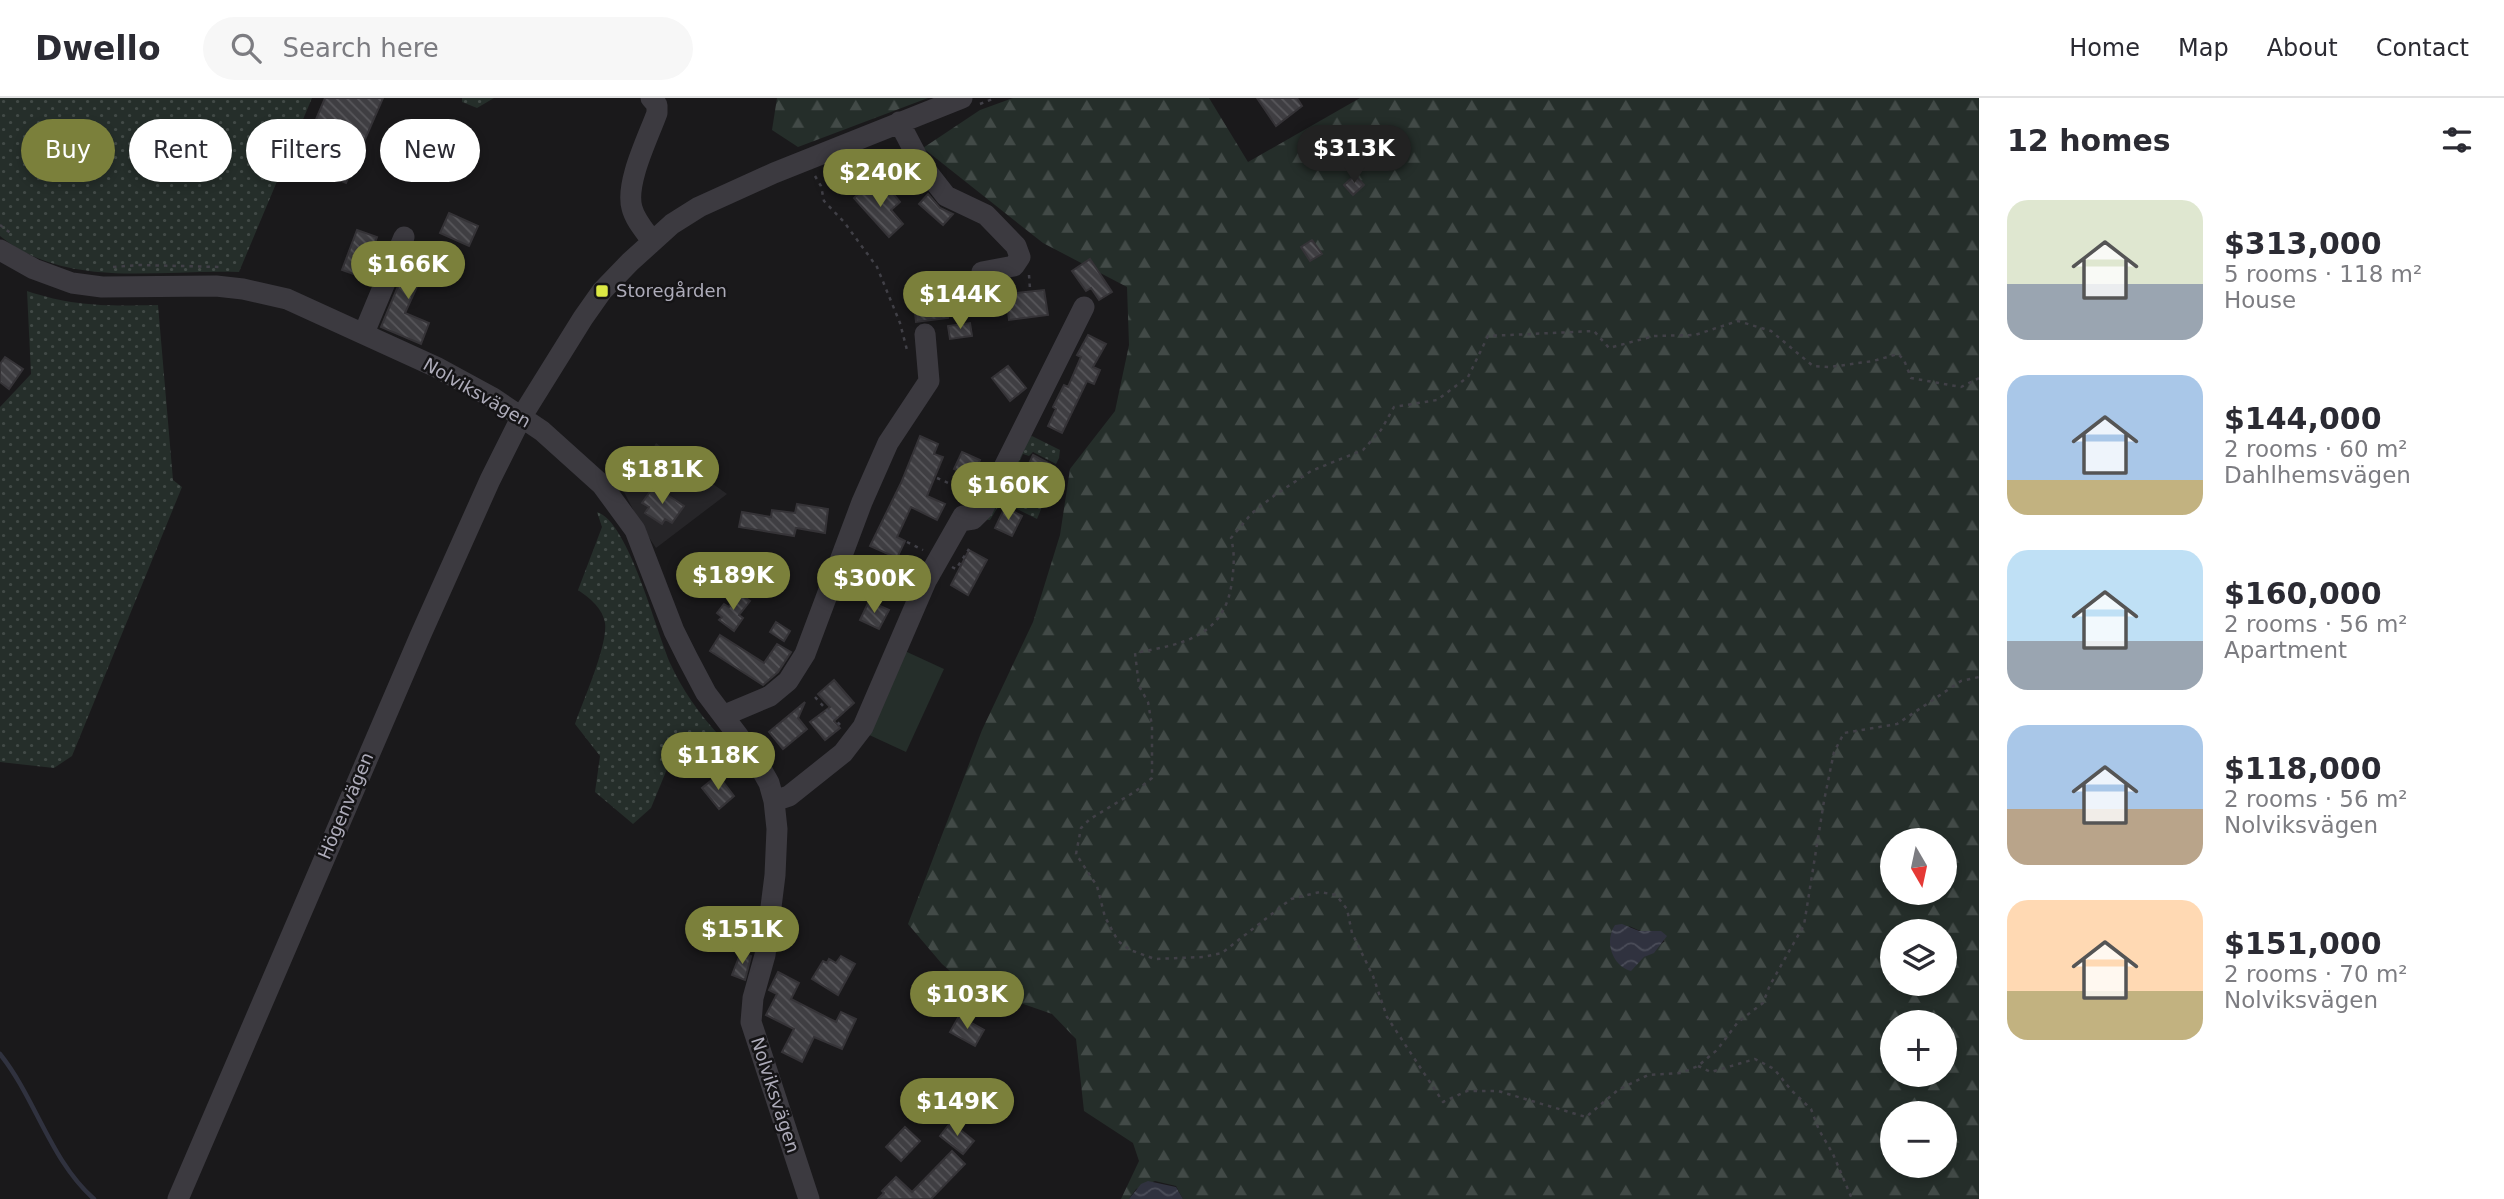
<!DOCTYPE html>
<html lang="en">
<head>
<meta charset="utf-8">
<style>
	:root { --surface:#fff; --page:#f7f7f7; --text:#2b2b33; --muted:#7c7c81; --line:#e1e1e2; --accent:#7b803b }
	body { margin:0; font-family:"DejaVu Sans",sans-serif; background:var(--page); color:var(--text); height:100vh; display:flex; flex-direction:column; font-size:26px; white-space:nowrap }
	* { box-sizing:border-box; margin:0 }
	p { font-size:23px; color:var(--muted) }
	.icon { flex:none; width:38px; height:38px; fill:none; stroke:currentColor; stroke-width:2; stroke-linecap:round; stroke-linejoin:round }
	.map { position:relative; flex:1; overflow:hidden }
	.side { display:flex; flex-direction:column; background:var(--surface); width:525px }
	.side>* { flex:none }
	.top-card { position:absolute; left:21px; top:21px; width:665px; height:63px; display:flex; gap:14px }
	.needle { width:46px; rotate:171deg }
	.controls { position:absolute; left:1880px; top:730px; display:grid; gap:14px }
	.controls a { display:grid; place-items:center; width:77px; height:77px; border-radius:50%; background:var(--surface); box-shadow:0 4px 10px #0003; font-size:35px }
	.price { position:absolute; translate:-50% -60px; padding:0 16px; border-radius:24px; background:var(--accent); color:#fff; font-size:23px; line-height:46px; filter:drop-shadow(0 2px 4px #0008) }
	.price::after { content:''; position:absolute; left:50%; top:42px; width:21px; height:16px; margin-left:-10px; background:inherit; clip-path:polygon(0 0,100% 0,50% 100%) }
	.price.current { background:#222; color:#fff }
	ul { padding:0; list-style:none }
	li { display:flex; align-items:center; gap:21px; height:175px; padding:0 28px }
	li span { display:grid; place-items:center; flex:none; width:196px; height:140px; border-radius:21px; color:#555 }
	li>.icon { margin-inline-start:auto }
	span .icon { width:84px; height:84px; fill:#fffc; stroke-width:1 }
	li b { font-size:30px }
	h2 { display:flex; justify-content:space-between; align-items:center; height:84px; padding:0 28px; font-size:30px }
	.chip { padding:0 24px; border-radius:32px; background:var(--surface); box-shadow:0 4px 10px #0003; font-size:24px; line-height:63px }
	.chip.current { background:var(--accent); color:#fff }
	header { display:flex; align-items:center; gap:42px; box-sizing:border-box; height:98px; padding:0 35px; background:var(--surface); border-bottom:2px solid var(--line) }
	header strong { font-size:33px }
	nav { display:flex; gap:38px; margin-inline-start:auto; font-size:24px }
	.search { width:490px; height:63px; background:var(--page); display:flex; align-items:center; gap:18px; box-sizing:border-box; padding:0 24px; border-radius:38px; color:var(--muted); font-size:26px }
	main { display:flex; flex:1; min-height:0 }
	.map>svg:first-child { display:block }
	.built { fill:#262528 }
	.grass { fill:url(#grass-dots) }
	.forest { fill:url(#forest-firs); fill-rule:evenodd }
	.garden { fill:#252e2a }
	.water { fill:url(#water-waves) }
	.lines { fill:none; stroke-linecap:round; stroke-linejoin:round }
	.stream { stroke:#30323f; stroke-width:4.5 }
	.building { fill:url(#building-back-hatch); stroke:#353337; stroke-width:2 }
	.path { stroke:#414047; stroke-width:2.5; stroke-dasharray:3.5 5; stroke-linecap:butt }
	.minor { stroke:#3c3a40; stroke-width:21 }
	.poi-dot { fill:#dce844; stroke:#151416; stroke-width:2.5 }
	.labels { text-anchor:middle; stroke-width:5; stroke-linejoin:round; paint-order:stroke }
	.poi-label { font-size:18px; fill:#aeacba; stroke:#151416; text-anchor:start }
	.street-label { font-size:18px; fill:#aeacba; stroke:#151416 }
</style>
</head>
<body>
<header>
<strong>Dwello</strong>
<div class="search"><svg class="icon" aria-label="search" viewBox="0 0 24 24"><circle cx="10" cy="10" r="6"/><path d="M15 15l6 6"/></svg>Search here</div>
<nav><a>Home</a><a>Map</a><a>About</a><a>Contact</a></nav>
</header>
<main>
<div class="map">
<svg width="1979" height="1101" viewBox="0 0 1979 1101">
	<defs>
		<pattern id="grass-dots" width="8" height="8" patternUnits="userSpaceOnUse" patternTransform="scale(1.75)"><rect width="8" height="8" fill="#252e2a"/><path d="M2 2h.1M6 6h.1" fill="none" stroke="#424a47" stroke-width="1.8" stroke-linecap="round"/></pattern>
		<pattern id="forest-firs" width="22" height="20" patternUnits="userSpaceOnUse" patternTransform="scale(1.75)"><rect width="22" height="20" fill="#252e2a"/><path d="M5 1l3.5 6h-7zM16 11l3.5 6h-7z" fill="#424a47"/></pattern>
		<pattern id="water-waves" width="16" height="10" patternUnits="userSpaceOnUse" patternTransform="scale(1.75)"><rect width="16" height="10" fill="#30323f"/><path d="M0 5q4-4 8 0t8 0" fill="none" stroke="#4b4d59"/></pattern>
		<pattern id="building-back-hatch" width="6" height="6" patternUnits="userSpaceOnUse" patternTransform="scale(1.75)"><rect width="6" height="6" fill="#3f3e42"/><path d="M-1 5l2 2M0 0l6 6M5-1l2 2" fill="none" stroke="#58575b"/></pattern>
	</defs>
	<rect width="100%" height="100%" fill="#1a191b"/>
	<path class="built" d="M 656,345 L 727,396 L 656,450 L 642,429 L 623,392 L 632,374 L 639,375 Z"/>
	<path class="grass" d="M 0,0 L 312,0 L 239,174 C 159,171 67,192 0,138 Z
		M 462,0 L 494,0 L 477,10 L 462,4 Z
		M 27,193 C 75,209 109,208 158,207 L 173,382 L 182,389 L 72,658 L 54,670 L 0,664 L 0,309 L 31,276 Z
		M 1032,338 L 1060,352 L 1059,360 L 1056,366 L 1033,354 L 1029,358 L 1023,356 L 1017,369 L 1014,371 L 1028,339 Z
		M 1004,390 L 1042,409 L 1037,421 L 1005,405 L 1002,410 L 998,409 L 990,422 L 987,422 Z
		M 597,414 C 629,424 656,534 671,567 C 682,591 698,614 716,634 L 667,671 L 651,710 L 633,726 L 595,694 L 600,658 L 575,626 C 583,603 608,547 605,525 C 603,511 590,500 578,492 L 602,429 Z"/>
	<path class="forest" d="M 777,0 L 928,0 L 798,49 L 772,32 Z
		M 1013,0 L 1209,0 L 1248,64 L 1360,0 L 1979,0 L 1979,1101 L 1183,1101 L 1176,1088 L 1155,1083 L 1136,1091 L 1129,1101 L 1121,1101 L 1139,1063 L 1133,1045 L 1084,1013 L 1076,941 L 1052,916 L 965,886 L 942,866 L 908,826 L 982,632 L 1033,524 L 1060,437 L 1070,371 L 1115,313 L 1129,247 L 1127,189 L 1043,145 L 923,50 L 980,12 ZM 1892,742 L 1944,742 L 1944,794 L 1892,794 ZM 1629,828 C 1641,834 1653,836 1665,843 L 1644,859 ZM 1892,833 L 1944,833 L 1944,886 L 1892,886 ZM 1892,924 L 1944,924 L 1944,976 L 1892,976 ZM 1892,1015 L 1944,1015 L 1944,1068 L 1892,1068 Z"/>
	<path class="garden" d="M 905,553 L 944,571 L 906,654 L 867,636 Z"/>
	<path class="water" d="M 1622,826 L 1639,833 L 1661,833 L 1667,838 L 1654,855 L 1644,859 L 1631,873 C 1612,868 1604,843 1615,827 Z
		M 1148,1083 L 1176,1089 L 1183,1101 L 1129,1101 L 1141,1086 Z"/>
	<g class="lines">
		<path class="stream" d="M 0,956 C 36,1001 50,1062 94,1101"/>
	</g>
	<path class="building" d="M 325,0 L 383,0 L 346,85 L 298,64 Z
		M 1257,0 L 1297,0 L 1302,8 L 1276,28 Z
		M 1355,77 L 1364,87 L 1353,97 L 1344,87 Z
		M 868,87 L 880,101 L 890,92 L 900,104 L 891,112 L 903,126 L 889,139 L 854,100 Z
		M 928,96 L 940,110 L 953,116 L 943,127 L 919,106 Z
		M 449,115 L 478,128 L 469,148 L 440,135 Z
		M 357,132 L 377,139 L 362,179 L 342,172 Z
		M 1312,142 L 1322,156 L 1310,163 L 1301,149 Z
		M 414,150 L 431,158 L 405,215 L 429,225 L 421,246 L 381,229 Z
		M 1090,161 L 1112,194 L 1099,202 L 1091,190 L 1086,193 L 1072,173 Z
		M 929,185 L 931,200 L 945,198 L 948,220 L 916,224 L 912,187 Z
		M 1044,192 L 1048,217 L 1009,222 L 1006,196 Z
		M 970,225 L 972,238 L 950,241 L 948,228 Z
		M 1088,237 L 1106,246 L 1093,269 L 1100,272 L 1094,286 L 1087,283 L 1062,335 L 1048,328 L 1056,311 L 1053,309 L 1064,287 L 1068,289 L 1081,259 L 1077,257 Z
		M 5,259 L 23,271 L 9,291 L 0,284 L 0,266 Z
		M 1008,268 L 1026,290 L 1010,303 L 992,280 Z
		M 920,338 L 938,346 L 934,356 L 943,359 L 927,398 L 945,406 L 937,422 L 911,409 L 897,439 L 905,443 L 897,460 L 870,448 L 901,385 Z
		M 962,354 L 980,362 L 972,379 L 954,371 Z
		M 1033,357 L 1050,366 L 1040,386 L 1023,378 Z
		M 654,388 L 684,408 L 672,425 L 665,421 L 662,426 L 645,415 L 649,409 L 642,405 Z
		M 797,406 L 828,411 L 825,435 L 796,430 L 794,438 L 739,429 L 742,414 L 771,419 L 772,412 L 795,415 Z
		M 1005,409 L 1022,418 L 1012,438 L 995,430 Z
		M 969,452 L 987,462 L 968,497 L 951,487 Z
		M 739,495 L 750,503 L 739,517 L 743,520 L 734,533 L 719,522 L 722,519 L 717,515 L 724,506 L 729,509 Z
		M 869,503 L 889,512 L 879,531 L 860,522 Z
		M 776,524 L 790,533 L 784,543 L 770,534 Z
		M 720,537 L 764,565 L 777,546 L 791,554 L 778,574 L 763,587 L 710,553 Z
		M 834,582 L 854,605 L 834,623 L 840,630 L 825,642 L 810,624 L 830,609 L 818,596 Z
		M 805,604 L 798,620 L 807,631 L 783,651 L 769,634 Z
		M 718,677 L 734,698 L 719,711 L 702,690 Z
		M 741,854 L 751,858 L 745,882 L 732,877 Z
		M 841,858 L 855,866 L 838,897 L 812,881 L 823,863 L 827,865 L 829,861 L 836,865 Z
		M 778,874 L 799,885 L 791,901 L 836,924 L 841,914 L 856,921 L 842,951 L 814,939 L 802,964 L 782,954 L 794,931 L 766,917 L 777,896 L 769,892 Z
		M 959,918 L 984,932 L 975,948 L 950,934 Z
		M 951,1024 L 974,1043 L 963,1056 L 940,1038 Z
		M 905,1029 L 920,1043 L 901,1063 L 886,1049 Z
		M 952,1053 L 965,1066 L 931,1101 L 878,1101 L 884,1095 L 882,1093 L 896,1079 L 912,1094 Z"/>
	<g class="lines">
		<path class="path" d="M 980,6 L 995,0
			M 815,78 L 821,88 L 824,103 L 844,124 L 877,169 L 900,225 L 907,252
			M 0,127 L 13,137
			M 113,169 L 140,167 L 221,169
			M 1029,177 L 1030,191
			M 1979,280 L 1961,289 L 1911,280 L 1904,262 L 1898,256 L 1873,263 L 1830,269 L 1813,268 L 1771,233 L 1738,223 L 1695,237 L 1654,238 L 1609,250 L 1594,233 L 1488,238 L 1468,279 L 1437,302 L 1394,309 L 1381,332 L 1363,352 L 1311,373 L 1275,397 L 1252,415 L 1231,440 C 1235,456 1234,467 1232,483 C 1225,539 1183,546 1135,555 L 1139,588 L 1148,604 L 1152,628 L 1152,680 L 1136,693 L 1090,721 L 1081,730 L 1076,756 L 1097,788 L 1105,819 L 1118,843 L 1130,852 L 1155,861 L 1203,859 L 1222,855 L 1291,801 L 1320,794 L 1336,797 L 1347,811 L 1352,835 L 1373,878 L 1387,919 L 1443,1004 L 1467,993 L 1498,993 L 1586,1019 L 1618,992 L 1648,977 L 1681,975 L 1698,968 L 1717,952 L 1738,924 L 1763,905 L 1770,887 L 1804,827 L 1824,703 L 1834,654 L 1844,635 L 1897,626 L 1961,583 L 1979,579
			M 937,380 L 966,393
			M 907,444 L 923,452
			M 952,469 L 956,471 L 969,451
			M 815,599 L 841,628
			M 1698,968 L 1711,974 L 1755,961 L 1774,971 L 1792,993 L 1811,1011 L 1819,1032 L 1833,1056 L 1852,1101"/>
		<path class="minor" d="M 651,0 L 657,7 L 657,15 C 648,40 625,85 632,110 C 635,122 645,133 652,143
			M 899,24 L 921,66 L 946,98 L 986,117 L 1016,148 L 1020,159 L 1014,168 L 982,174
			M 0,152 L 34,171 L 72,185 L 102,189 L 216,188 L 243,191 L 287,201 L 436,269 L 493,300 L 542,333 L 602,387 L 635,432 L 674,533 L 687,559 L 706,595 L 755,660 L 769,685 L 774,703 L 777,731 L 775,777 L 765,857 L 753,900 L 751,924 L 809,1101
			M 364,235 L 404,139
			M 960,423 L 973,421 L 983,411 L 1084,209
			M 725,617 L 770,598 L 788,583 L 805,556 L 862,404 L 888,345 L 929,283 L 925,236
			M 774,703 L 789,698 L 843,655 L 863,629 L 926,483 L 963,418
			M 178,1101 L 421,536 L 490,382 L 522,318 L 583,220 L 602,193 L 630,164 L 672,126 L 699,109 L 774,75 L 962,0"/>
	</g>
	<rect class="poi-dot" x="595" y="186" width="14" height="14" rx="3.5"/>
	<g class="labels">
		<g class="poi-label">
			<text x="616" y="199">Storegården</text>
		</g>
		<g class="street-label">
			<text transform="translate(477 295) rotate(30)" y="6">Nolviksvägen</text>
			<text transform="translate(346 708) rotate(-67)" y="6">Högenvägen</text>
			<text transform="translate(775 997) rotate(72)" y="6">Nolviksvägen</text>
		</g>
	</g>
</svg>
<div class="controls">
<a><svg class="needle" viewBox="-14 -14 28 28"><path d="M0-13l5 13h-10z" fill="#e53935"/><path d="M0 13l5-13h-10z" fill="#7c7c81"/></svg></a>
<a><svg class="icon" aria-label="layers" viewBox="0 0 24 24"><path d="M12 4l9 5-9 5-9-5zM3 14l9 5 9-5"/></svg></a>
<a>+</a>
<a>−</a>
</div>
<b class="price current" style="left:1354px;top:87px">$313K</b>
<b class="price" style="left:880px;top:111px">$240K</b>
<b class="price" style="left:408px;top:203px">$166K</b>
<b class="price" style="left:960px;top:233px">$144K</b>
<b class="price" style="left:662px;top:408px">$181K</b>
<b class="price" style="left:1008px;top:424px">$160K</b>
<b class="price" style="left:733px;top:514px">$189K</b>
<b class="price" style="left:874px;top:517px">$300K</b>
<b class="price" style="left:718px;top:694px">$118K</b>
<b class="price" style="left:742px;top:868px">$151K</b>
<b class="price" style="left:967px;top:933px">$103K</b>
<b class="price" style="left:957px;top:1040px">$149K</b>
<div class="top-card">
<a class="chip current">Buy</a>
<a class="chip">Rent</a>
<a class="chip">Filters</a>
<a class="chip">New</a>
</div>
</div>
<section class="side">
<h2>12 homes<svg class="icon" aria-label="filters" viewBox="0 0 24 24"><path d="M4 7h16M4 17h16"/><circle cx="9" cy="7" r="2"/><circle cx="15" cy="17" r="2"/></svg></h2>
<ul>
<li><span style="background:linear-gradient(#dfe7d0 60%,#9aa5b1 0)"><svg class="icon" aria-label="home" viewBox="0 0 24 24"><path d="M3 11l9-7 9 7M6 9v11h12V9"/></svg></span><div><b>$313,000</b><p>5 rooms · 118 m²</p><p>House</p></div></li>
<li><span style="background:linear-gradient(#a9c7e8 75%,#c2b280 0)"><svg class="icon" aria-label="home" viewBox="0 0 24 24"><path d="M3 11l9-7 9 7M6 9v11h12V9"/></svg></span><div><b>$144,000</b><p>2 rooms · 60 m²</p><p>Dahlhemsvägen</p></div></li>
<li><span style="background:linear-gradient(#bfe0f5 65%,#9aa5b1 0)"><svg class="icon" aria-label="home" viewBox="0 0 24 24"><path d="M3 11l9-7 9 7M6 9v11h12V9"/></svg></span><div><b>$160,000</b><p>2 rooms · 56 m²</p><p>Apartment</p></div></li>
<li><span style="background:linear-gradient(#a9c7e8 60%,#b9a48a 0)"><svg class="icon" aria-label="home" viewBox="0 0 24 24"><path d="M3 11l9-7 9 7M6 9v11h12V9"/></svg></span><div><b>$118,000</b><p>2 rooms · 56 m²</p><p>Nolviksvägen</p></div></li>
<li><span style="background:linear-gradient(#ffd9b3 65%,#c2b280 0)"><svg class="icon" aria-label="home" viewBox="0 0 24 24"><path d="M3 11l9-7 9 7M6 9v11h12V9"/></svg></span><div><b>$151,000</b><p>2 rooms · 70 m²</p><p>Nolviksvägen</p></div></li>
</ul>
</section>
</main>
</body>
</html>
